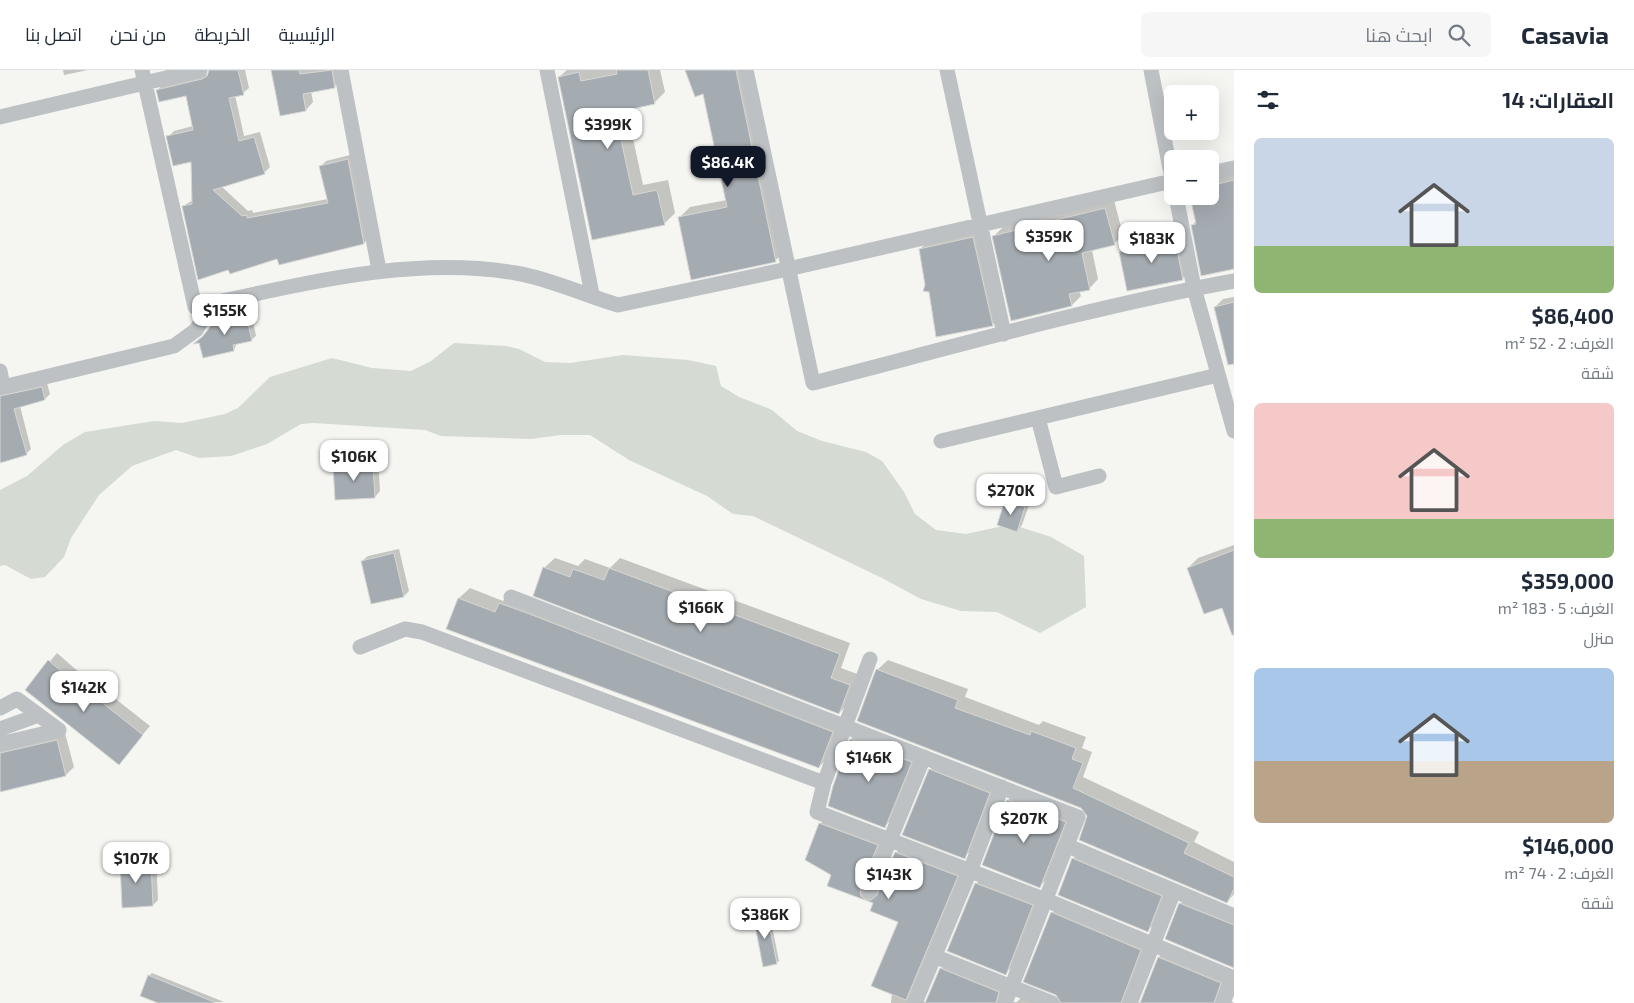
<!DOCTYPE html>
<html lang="ar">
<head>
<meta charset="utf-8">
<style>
	:root { --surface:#fff; --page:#f6f6f7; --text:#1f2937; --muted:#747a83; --line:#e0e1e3; --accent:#111827 }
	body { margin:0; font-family:"Exo 2",Cairo,sans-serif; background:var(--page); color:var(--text); direction:rtl; height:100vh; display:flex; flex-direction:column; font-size:19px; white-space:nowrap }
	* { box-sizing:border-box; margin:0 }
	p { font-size:16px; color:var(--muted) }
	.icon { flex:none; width:28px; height:28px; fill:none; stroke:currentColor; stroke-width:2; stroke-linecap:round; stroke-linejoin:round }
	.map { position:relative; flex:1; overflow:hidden; direction:ltr }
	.panel { display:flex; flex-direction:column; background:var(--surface); width:400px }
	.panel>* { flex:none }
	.buttons { position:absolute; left:1164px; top:15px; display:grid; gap:10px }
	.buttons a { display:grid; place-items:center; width:55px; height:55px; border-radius:8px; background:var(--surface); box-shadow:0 5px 20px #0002; font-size:25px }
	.price { position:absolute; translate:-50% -42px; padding:0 11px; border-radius:10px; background:#fff; color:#222; font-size:16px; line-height:32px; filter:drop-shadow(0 1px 2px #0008) }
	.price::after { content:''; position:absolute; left:50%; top:30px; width:15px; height:11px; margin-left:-8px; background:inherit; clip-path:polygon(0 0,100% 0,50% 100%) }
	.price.active { background:var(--accent); color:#fff }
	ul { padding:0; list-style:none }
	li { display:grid; align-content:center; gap:10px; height:265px; padding:0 20px }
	li span { display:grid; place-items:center; height:155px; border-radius:8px; color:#555 }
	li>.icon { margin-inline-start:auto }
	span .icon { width:90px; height:90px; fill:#fffc; stroke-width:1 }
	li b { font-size:21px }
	h2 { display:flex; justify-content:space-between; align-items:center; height:60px; padding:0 20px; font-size:21px }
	header { display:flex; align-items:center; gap:30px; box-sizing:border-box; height:70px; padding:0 25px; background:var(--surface); border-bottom:1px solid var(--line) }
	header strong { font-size:24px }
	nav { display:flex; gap:28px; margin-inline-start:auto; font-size:18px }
	.search { width:350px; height:45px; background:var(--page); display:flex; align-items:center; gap:12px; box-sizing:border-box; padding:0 18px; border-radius:8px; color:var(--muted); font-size:19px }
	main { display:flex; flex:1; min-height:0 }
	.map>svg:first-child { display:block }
	.green { fill:#d5dad2 }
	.shadow { fill:#0003 }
	.building { fill:#a5acb1; stroke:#d7d7d5 }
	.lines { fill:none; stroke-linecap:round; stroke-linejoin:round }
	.street { stroke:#bdc1c4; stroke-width:15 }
</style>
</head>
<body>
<header>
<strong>Casavia</strong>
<div class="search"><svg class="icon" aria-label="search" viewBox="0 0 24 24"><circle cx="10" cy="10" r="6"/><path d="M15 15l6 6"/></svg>ابحث هنا</div>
<nav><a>الرئيسية</a><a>الخريطة</a><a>من نحن</a><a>اتصل بنا</a></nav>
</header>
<main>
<section class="panel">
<h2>العقارات: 14<svg class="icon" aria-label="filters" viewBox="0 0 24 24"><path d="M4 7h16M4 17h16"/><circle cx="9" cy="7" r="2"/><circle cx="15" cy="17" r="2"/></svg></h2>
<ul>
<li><span style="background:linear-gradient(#c9d6e8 70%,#8fb573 0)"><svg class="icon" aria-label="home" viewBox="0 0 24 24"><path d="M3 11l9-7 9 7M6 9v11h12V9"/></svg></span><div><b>$86,400</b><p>الغرف: 2 · 52 m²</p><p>شقة</p></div></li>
<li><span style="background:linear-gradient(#f6c9c9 75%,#8fb573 0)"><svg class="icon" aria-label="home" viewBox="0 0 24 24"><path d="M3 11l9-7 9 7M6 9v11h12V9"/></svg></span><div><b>$359,000</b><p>الغرف: 5 · 183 m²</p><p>منزل</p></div></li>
<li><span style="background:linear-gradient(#a9c7e8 60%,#b9a48a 0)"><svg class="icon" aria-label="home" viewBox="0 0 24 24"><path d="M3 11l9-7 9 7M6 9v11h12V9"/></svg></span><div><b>$146,000</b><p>الغرف: 2 · 74 m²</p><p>شقة</p></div></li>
</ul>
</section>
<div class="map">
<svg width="1234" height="933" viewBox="0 0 1234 933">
	<rect width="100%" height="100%" fill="#f5f5f2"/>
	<path class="green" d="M 454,273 L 506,276 L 519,279 L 545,292 L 570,293 L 623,285 L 688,290 L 716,296 L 721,316 L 739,327 L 772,340 L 797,361 L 822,371 L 866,382 L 882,391 L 904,422 L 915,444 L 936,460 L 966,464 L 1003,456 L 1020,457 L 1051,467 L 1084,486 L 1086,537 L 1040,563 L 997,542 L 961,541 L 921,529 L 882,508 L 753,446 L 733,444 L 707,426 L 629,390 L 590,365 L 561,365 L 531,369 L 441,366 L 425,360 L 313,353 L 301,354 L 267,374 L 231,386 L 199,388 L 176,380 L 132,396 L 99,425 L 71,468 L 64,487 L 45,507 L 31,509 L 5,495 L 0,496 L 0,420 L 27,406 L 63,375 L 85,362 L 154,351 L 182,353 L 225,344 L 238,338 L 270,307 L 332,288 L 372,298 L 411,301 L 431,291 Z"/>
	<path class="shadow" d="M 63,0 L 88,0 L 64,5 Z
		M 210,0 L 245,0 L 249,18 L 243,23 L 235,25 L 244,66 L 260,62 L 270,97 L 264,103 L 221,116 L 248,141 L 252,140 L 253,143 L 328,129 L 320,97 L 326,91 L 354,84 L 370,167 L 364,173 L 280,194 L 278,187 L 183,136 L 193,130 L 192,91 L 168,67 L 174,61 L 193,56 L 187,24 L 157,20 L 163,15 L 209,4 Z
		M 272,0 L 341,0 L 342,9 L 334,17 L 311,21 L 313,32 L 306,40 Z
		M 567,0 L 660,0 L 665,22 L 654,33 L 635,37 L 638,52 L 631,59 L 643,115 L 668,110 L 675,143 L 664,154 L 593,169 L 559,7 Z
		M 686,0 L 748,0 L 785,180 L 775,191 L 679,148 L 690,137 L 727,130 L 704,23 Z
		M 1234,103 L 1234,197 L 1193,155 L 1210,126 L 1210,108 Z
		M 1114,130 L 1123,165 L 1114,174 L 1092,180 L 1098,209 L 1089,219 L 1079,221 L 1081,226 L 1072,235 L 994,166 L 1003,157 Z
		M 1180,151 L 1190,201 L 1182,209 L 1121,182 L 1128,175 L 1162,168 L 1161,161 L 1169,153 Z
		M 983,158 L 1002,245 L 992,255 L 930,221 L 926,215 L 920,179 L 931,169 Z
		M 1234,227 L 1234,264 L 1215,237 L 1223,229 Z
		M 251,242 L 256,266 L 251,270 L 237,273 L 234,280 L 205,265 L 220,248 Z
		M 47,313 L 50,324 L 45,329 L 20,336 L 31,379 L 26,384 L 0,391 L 0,315 Z
		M 378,389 L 380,421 L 375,427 L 334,397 L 339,392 Z
		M 1011,426 L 1030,432 L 1022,455 L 1017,460 L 1006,431 Z
		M 1234,475 L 1234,566 L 1223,536 L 1188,498 L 1198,488 Z
		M 399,479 L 409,521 L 404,526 L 362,491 L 368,486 Z
		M 555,488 L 578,496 L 585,489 L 610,498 L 620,488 L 850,573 L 841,598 L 860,605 L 850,632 L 839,643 L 544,498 Z
		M 470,518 L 503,531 L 510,523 L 843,651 L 830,686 L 819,697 L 448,558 L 459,528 Z
		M 57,583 L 97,618 L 99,616 L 150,656 L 119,693 L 26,620 Z
		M 888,590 L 968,619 L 965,627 L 1039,655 L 1043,651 L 1086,667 L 1082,678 L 1092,682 L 1083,707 L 1199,762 L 1194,772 L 1234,792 L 1234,824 L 1227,832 L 1089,746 L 1082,737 L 877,600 Z
		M 862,659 L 921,682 L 895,746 L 884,757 L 834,716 L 851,669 Z
		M 65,663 L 74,697 L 66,705 L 0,721 L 0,678 Z
		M 941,689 L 999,712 L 975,777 L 964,787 L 930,700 Z
		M 1019,720 L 1076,742 L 1050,806 L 1040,816 L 984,795 L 1008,730 Z
		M 830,744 L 887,765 L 876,820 L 881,821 L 896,783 L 906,773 L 967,796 L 917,928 L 927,933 L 941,899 L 951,889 L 1008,912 L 1012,932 L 1017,932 L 1028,920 L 1062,932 L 1052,843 L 1062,833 L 1150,869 L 1136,932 L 1142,933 L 1159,887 L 1169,877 L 1230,903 L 1226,929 L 1234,933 L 891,933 L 899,851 L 875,833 L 828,815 L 832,804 L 820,754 Z
		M 1081,781 L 1169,818 L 1155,853 L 1148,861 L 1073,789 Z
		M 156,786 L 158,830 L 153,835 L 121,793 L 126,788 Z
		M 987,803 L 1043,825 L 1016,893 L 1006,903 L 976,814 Z
		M 1190,824 L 1234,842 L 1234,896 L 1180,834 Z
		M 769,841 L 779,891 L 776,893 L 754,846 Z
		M 152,903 L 224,932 L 161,933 L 149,906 Z"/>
	<path class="building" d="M 209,0 L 238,0 L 244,25 L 229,28 L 239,71 L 254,67 L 265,104 L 213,120 L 242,146 L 247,145 L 247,148 L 328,133 L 319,96 L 348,89 L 364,174 L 279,195 L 277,189 L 230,204 L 228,200 L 198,210 L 182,136 L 192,134 L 191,92 L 173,96 L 166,66 L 193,60 L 186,26 L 159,32 L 156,20 L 202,9 L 207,6 Z
		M 271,0 L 299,0 L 300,4 L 332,0 L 335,18 L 303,24 L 306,41 L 280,46 Z
		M 616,0 L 648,0 L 655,34 L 623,41 L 628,64 L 620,65 L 633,125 L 657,120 L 665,155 L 592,170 L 558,7 L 579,2 L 581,11 L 617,4 Z
		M 685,0 L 736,0 L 776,192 L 691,210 L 678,147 L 727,137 L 703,24 L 695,27 Z
		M 1234,110 L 1234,199 L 1201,206 L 1191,155 L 1196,154 L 1190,126 L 1210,126 L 1210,116 Z
		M 1105,138 L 1115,175 L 1082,183 L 1090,220 L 1069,224 L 1072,236 L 1011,251 L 992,166 Z
		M 1173,158 L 1183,210 L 1127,221 L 1119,182 L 1162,174 L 1160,160 Z
		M 973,167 L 993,256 L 936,267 L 929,222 L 923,221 L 925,215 L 919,179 Z
		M 1234,232 L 1234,294 L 1228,295 L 1214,237 Z
		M 246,245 L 252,271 L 233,275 L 234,281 L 203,288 L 199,273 L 193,274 L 202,267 L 214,252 Z
		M 42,317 L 45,330 L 14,339 L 27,385 L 0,393 L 0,326 Z
		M 373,394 L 375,428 L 335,430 L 333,396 Z
		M 1005,430 L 1025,437 L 1017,462 L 997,455 Z
		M 1234,480 L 1234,565 L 1232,565 L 1222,538 L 1204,544 L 1187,498 Z
		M 394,483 L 404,527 L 371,534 L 361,491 Z
		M 543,497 L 570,507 L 573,499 L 604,510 L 609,498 L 840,584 L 831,608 L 850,615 L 839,644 L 533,526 Z
		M 458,528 L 495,542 L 499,533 L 527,543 L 833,662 L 819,698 L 446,559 Z
		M 48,590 L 89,625 L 90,623 L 143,665 L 119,695 L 25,620 Z
		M 876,599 L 958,630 L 955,638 L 1030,665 L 1031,661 L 1076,678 L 1072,689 L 1083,693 L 1073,718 L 1189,773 L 1184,783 L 1234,807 L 1234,819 L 1227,833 L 1079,770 L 1087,746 L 1081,738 L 857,651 Z
		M 850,669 L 912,692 L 885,758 L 828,736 L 833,716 Z
		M 57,670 L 66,706 L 0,722 L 0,683 Z
		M 929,699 L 990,723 L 965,789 L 902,765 Z
		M 1007,730 L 1066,752 L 1040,818 L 982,795 Z
		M 819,753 L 878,775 L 860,818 L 861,826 L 866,830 L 871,830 L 877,825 L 895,782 L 958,806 L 906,930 L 871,916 L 898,852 L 870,841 L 873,833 L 827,816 L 831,805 L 805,790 Z
		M 1072,788 L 1162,826 L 1148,862 L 1058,825 Z
		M 151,791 L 153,836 L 122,838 L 120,792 Z
		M 975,813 L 1033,835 L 1006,905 L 947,881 Z
		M 1179,833 L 1234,855 L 1234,898 L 1165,869 Z
		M 1051,842 L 1141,880 L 1121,933 L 1061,933 L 1056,925 L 1023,912 Z
		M 767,843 L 777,894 L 763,897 L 753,845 Z
		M 1158,887 L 1221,913 L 1214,933 L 1140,933 Z
		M 940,898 L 999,922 L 996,933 L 925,933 Z
		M 148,905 L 214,932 L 214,933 L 158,933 L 140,926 Z"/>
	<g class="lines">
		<path class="street" d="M 142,0 L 195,237 C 300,215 409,185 516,203 C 551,209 584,225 618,235 L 788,199 L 1172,111
			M 341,0 L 379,200
			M 547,0 L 592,224
			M 746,0 L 813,313 C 953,277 1092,237 1234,211
			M 947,0 L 1004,264
			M 1151,0 L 1172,109
			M 0,47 L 200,0
			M 1210,103 L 1234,98
			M 1176,126 L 1194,218 L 1234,361
			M 0,301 L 3,317 L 174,276 L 196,260 L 212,234
			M 1038,348 L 1056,417 L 1099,406
			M 941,371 L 1218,305
			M 511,527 L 1078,747 L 1005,933
			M 360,577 L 405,559 L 422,562 L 824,713
			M 870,589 L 824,713 L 817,742 L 1046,830 L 1234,908
			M 0,638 L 17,629 L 59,660
			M 0,659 L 39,645
			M 0,674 L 59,660
			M 1068,776 L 1234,846
			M 869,821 L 924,687
			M 934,886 L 1052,933
			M 915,933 L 970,801 L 1002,717
			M 1130,933 L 1174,821
			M 1223,933 L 1233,907"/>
	</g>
</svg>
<div class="buttons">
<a>+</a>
<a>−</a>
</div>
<b class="price" style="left:608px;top:80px">$399K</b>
<b class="price active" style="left:728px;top:118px">$86.4K</b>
<b class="price" style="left:1049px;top:192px">$359K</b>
<b class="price" style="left:1152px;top:194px">$183K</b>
<b class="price" style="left:225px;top:266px">$155K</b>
<b class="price" style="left:354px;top:412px">$106K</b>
<b class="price" style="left:1011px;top:446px">$270K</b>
<b class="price" style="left:701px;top:563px">$166K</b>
<b class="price" style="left:84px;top:643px">$142K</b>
<b class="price" style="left:869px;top:713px">$146K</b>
<b class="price" style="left:1024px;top:774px">$207K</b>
<b class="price" style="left:136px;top:814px">$107K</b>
<b class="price" style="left:889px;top:830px">$143K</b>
<b class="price" style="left:765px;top:870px">$386K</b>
</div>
</main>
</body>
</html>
